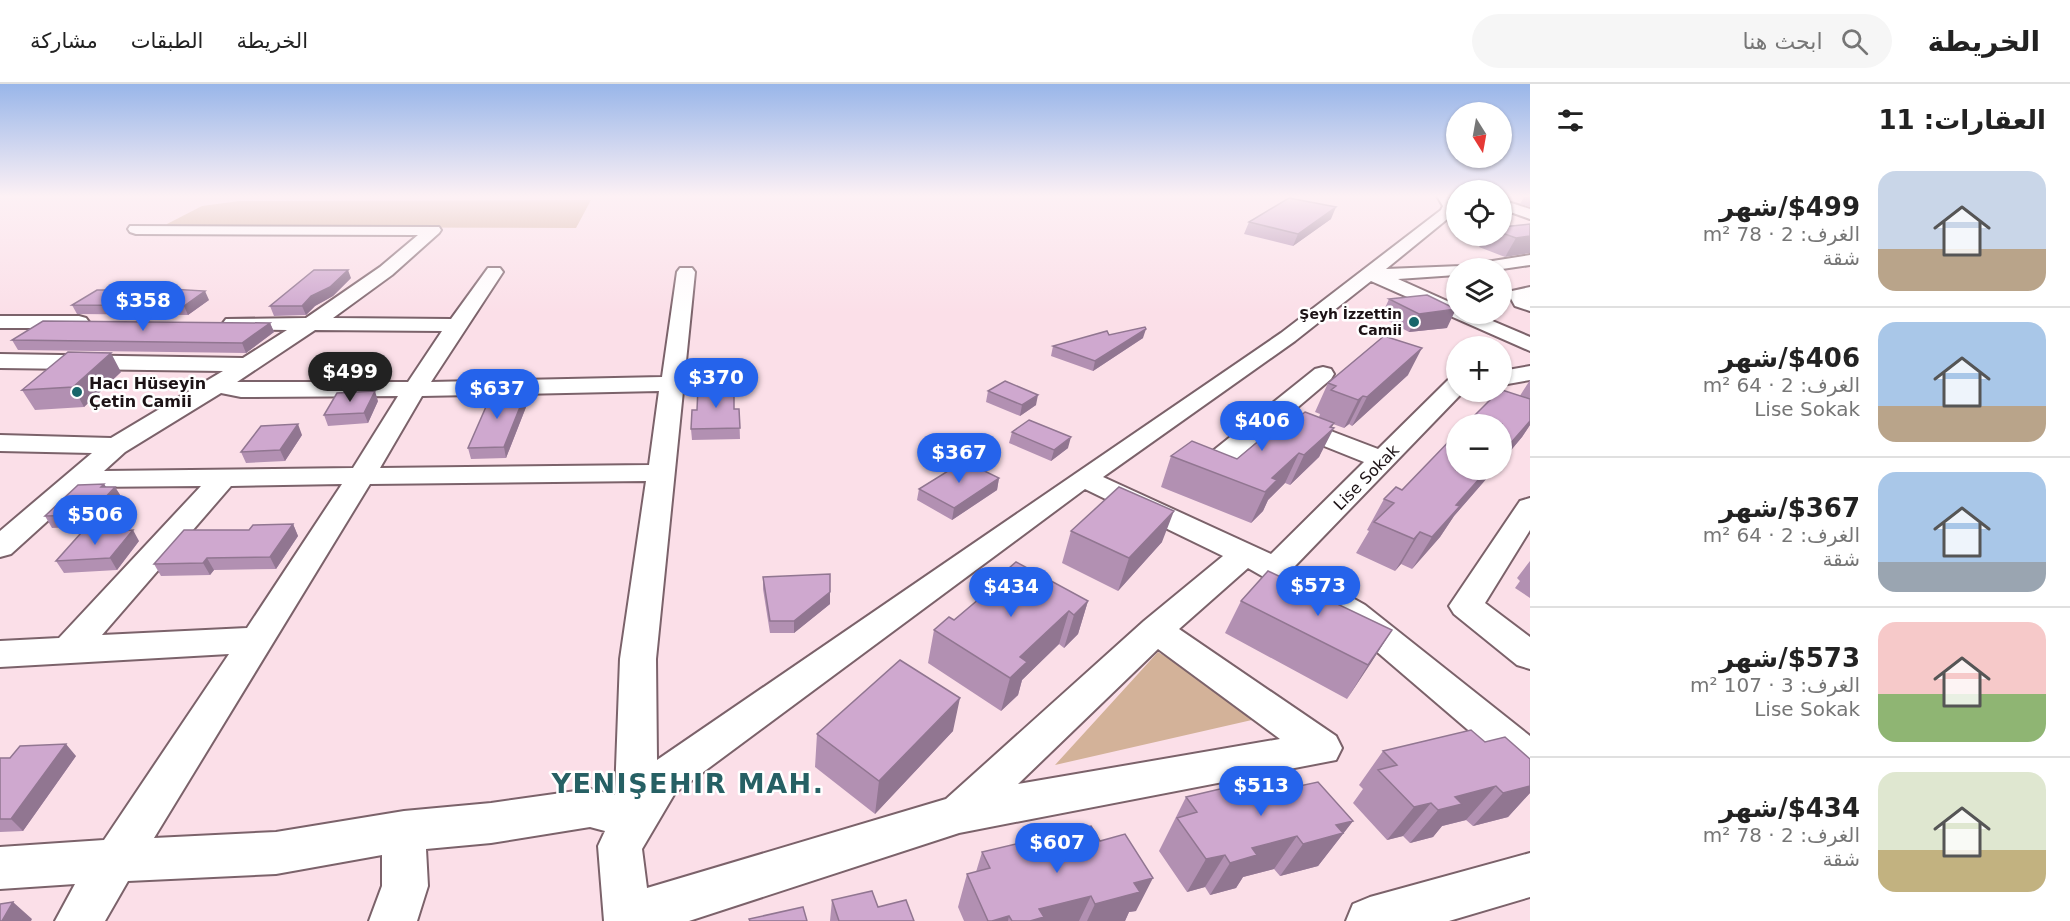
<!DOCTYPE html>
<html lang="ar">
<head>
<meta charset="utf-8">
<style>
	:root { --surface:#fff; --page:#f6f6f6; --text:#222; --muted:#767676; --line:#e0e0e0; --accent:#2563eb }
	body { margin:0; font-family:"DejaVu Sans",Vazirmatn,sans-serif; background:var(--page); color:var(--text); direction:rtl; height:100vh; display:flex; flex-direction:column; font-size:22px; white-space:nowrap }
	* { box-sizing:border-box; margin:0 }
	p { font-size:20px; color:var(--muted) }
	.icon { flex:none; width:33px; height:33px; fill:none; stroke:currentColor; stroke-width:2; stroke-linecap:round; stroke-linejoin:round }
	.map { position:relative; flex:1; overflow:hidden; direction:ltr }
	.panel { display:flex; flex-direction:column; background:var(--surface); width:540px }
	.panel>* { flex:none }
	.needle { width:39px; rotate:169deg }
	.controls { position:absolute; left:1446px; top:18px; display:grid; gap:12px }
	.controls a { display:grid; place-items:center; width:66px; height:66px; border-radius:50%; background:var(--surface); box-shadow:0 2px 4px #0004; font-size:30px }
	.price { position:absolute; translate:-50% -51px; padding:0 14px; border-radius:21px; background:var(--accent); color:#fff; font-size:20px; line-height:39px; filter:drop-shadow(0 2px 3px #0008) }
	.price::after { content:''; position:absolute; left:50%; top:36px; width:18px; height:14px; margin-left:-9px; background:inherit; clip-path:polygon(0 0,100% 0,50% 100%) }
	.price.on { background:#222; color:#fff }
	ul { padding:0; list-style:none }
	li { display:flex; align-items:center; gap:18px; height:150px; padding:0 24px }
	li+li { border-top:2px solid var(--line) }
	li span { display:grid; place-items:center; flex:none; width:168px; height:120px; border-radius:18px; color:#555 }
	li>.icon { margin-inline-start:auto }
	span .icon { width:72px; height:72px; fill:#fffc; stroke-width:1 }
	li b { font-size:26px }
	h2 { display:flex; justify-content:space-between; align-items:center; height:72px; padding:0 24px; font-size:26px }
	header { display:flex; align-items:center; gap:36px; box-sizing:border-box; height:84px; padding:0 30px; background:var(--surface); border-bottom:2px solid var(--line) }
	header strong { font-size:28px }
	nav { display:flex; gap:33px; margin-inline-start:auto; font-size:21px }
	.search { width:420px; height:54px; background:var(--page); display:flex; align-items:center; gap:15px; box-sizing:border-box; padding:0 21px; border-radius:33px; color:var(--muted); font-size:22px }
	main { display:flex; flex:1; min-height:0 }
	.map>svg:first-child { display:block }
	.green { fill:#d3b299 }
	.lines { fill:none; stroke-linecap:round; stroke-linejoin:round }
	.minor-casing { stroke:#7b626a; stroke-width:4 }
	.minor { fill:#fff; fill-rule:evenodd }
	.wall { fill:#b290b2 }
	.shaded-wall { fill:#917691 }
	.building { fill:#cfa8cf; stroke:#917691; stroke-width:1.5 }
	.poi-dot { fill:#18666b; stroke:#fff; stroke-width:2 }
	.labels { text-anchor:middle; stroke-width:5; stroke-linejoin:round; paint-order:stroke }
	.far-poi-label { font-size:14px; font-weight:bold; fill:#1c1215; stroke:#fff; text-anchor:end }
	.poi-label { font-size:16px; font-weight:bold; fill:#1c1215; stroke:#fff; text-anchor:start }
	.street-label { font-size:16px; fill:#1c1215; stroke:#fff }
	.near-district-label { font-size:27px; font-weight:bold; letter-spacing:1.5px; fill:#266064; stroke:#fff }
</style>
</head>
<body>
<header>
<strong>الخريطة</strong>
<div class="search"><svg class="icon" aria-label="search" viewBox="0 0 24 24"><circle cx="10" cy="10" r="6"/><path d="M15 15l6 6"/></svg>ابحث هنا</div>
<nav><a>الخريطة</a><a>الطبقات</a><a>مشاركة</a></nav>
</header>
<main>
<section class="panel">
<h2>العقارات: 11<svg class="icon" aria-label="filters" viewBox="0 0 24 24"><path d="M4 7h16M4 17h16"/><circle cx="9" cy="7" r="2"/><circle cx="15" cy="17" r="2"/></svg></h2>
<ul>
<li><span style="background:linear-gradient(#c9d6e8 65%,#b9a48a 0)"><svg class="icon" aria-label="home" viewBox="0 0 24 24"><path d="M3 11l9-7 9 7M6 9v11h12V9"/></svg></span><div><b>$499/شهر</b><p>الغرف: 2 · 78 m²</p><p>شقة</p></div></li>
<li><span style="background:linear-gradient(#a9c7e8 70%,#b9a48a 0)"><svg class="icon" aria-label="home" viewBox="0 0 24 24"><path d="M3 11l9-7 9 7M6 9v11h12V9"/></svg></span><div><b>$406/شهر</b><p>الغرف: 2 · 64 m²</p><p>Lise Sokak</p></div></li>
<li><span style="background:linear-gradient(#a9c7e8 75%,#9aa5b1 0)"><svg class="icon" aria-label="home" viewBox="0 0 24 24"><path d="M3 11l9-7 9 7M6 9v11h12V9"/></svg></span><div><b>$367/شهر</b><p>الغرف: 2 · 64 m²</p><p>شقة</p></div></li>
<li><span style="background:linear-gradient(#f6c9c9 60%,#8fb573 0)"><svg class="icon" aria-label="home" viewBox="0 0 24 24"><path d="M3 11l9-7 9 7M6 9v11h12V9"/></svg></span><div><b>$573/شهر</b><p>الغرف: 3 · 107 m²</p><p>Lise Sokak</p></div></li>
<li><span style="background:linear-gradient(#dfe7d0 65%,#c2b280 0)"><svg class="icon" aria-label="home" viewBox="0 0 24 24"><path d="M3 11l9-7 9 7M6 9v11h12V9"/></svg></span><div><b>$434/شهر</b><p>الغرف: 2 · 78 m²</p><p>شقة</p></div></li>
</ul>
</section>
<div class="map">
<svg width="1530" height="837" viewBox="0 0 1530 837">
	<rect width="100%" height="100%" fill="#fbdfe8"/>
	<path class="green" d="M 591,116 L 576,144 L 167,143 L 167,140 L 202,122 L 239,117 Z
		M 1158,568 L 1265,633 L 1055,681 Z"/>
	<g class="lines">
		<defs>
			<path id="minor" d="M 1437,112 L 1451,112 C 1458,120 1457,124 1451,132 L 1386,185 L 1461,182 L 1530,171 L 1530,181 L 1502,185 L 1456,184 L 1456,191 L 1398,195 L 1456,221 L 1456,230 L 1476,230 L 1530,253 L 1530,267 L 1371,197 L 1295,257 L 1103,393 L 1271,470 L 1364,378 L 1284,346 L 1281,341 L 1284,336 L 1293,334 L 1302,336 L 1378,365 L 1448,296 L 1456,294 L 1456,308 L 1463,308 L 1295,482 L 1365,521 L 1530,652 L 1530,692 L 1516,687 L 1341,537 L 1248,484 L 1179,545 L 1336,652 L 1342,664 L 1336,676 L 959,749 L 689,837 L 604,837 L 598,762 L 605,747 L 590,743 L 491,759 L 426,765 L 428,802 L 417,837 L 369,837 L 382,802 L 382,771 L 276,790 L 128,797 L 105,837 L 55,837 L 75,800 L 0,805 L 0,763 L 104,756 L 229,570 L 0,583 L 0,557 L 59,554 L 201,402 L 85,403 L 11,470 L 0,473 L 0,447 L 92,369 L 0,367 L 0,351 L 111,354 L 223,287 L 0,284 L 0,270 L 243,274 L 287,246 L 233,245 L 226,243 L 223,239 L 226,235 L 306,234 L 380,183 L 418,151 L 136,150 L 130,148 L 128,145 L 130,142 L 439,143 L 441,146 L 439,149 L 392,191 L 333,234 L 451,235 L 488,184 L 500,184 L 503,188 L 431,298 L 662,293 L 677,188 L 680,184 L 692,184 L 695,188 L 656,575 L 657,676 L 1281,249 L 1441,126 L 1443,122 ZM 315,246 L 442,247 L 408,298 L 237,298 ZM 659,307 L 649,381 L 380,384 L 422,312 ZM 221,309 L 241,313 L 398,312 L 353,384 L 104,387 L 125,368 ZM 646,397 L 620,575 L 615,711 L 590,705 L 491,719 L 404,727 L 276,748 L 154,754 L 370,400 ZM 342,400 L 247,544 L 102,551 L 231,402 ZM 1085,405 L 1223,472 L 1144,537 L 946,715 L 647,804 L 642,765 L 675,709 ZM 1158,565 L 1280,655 L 1018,700 Z
				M 1502,116 L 1530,125 L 1530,135 L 1502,125 Z
				M 1530,203 L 1530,227 L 1515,222 L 1509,211 L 1512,207 Z
				M 0,232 L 79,232 L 86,234 L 89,238 L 86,242 L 79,244 L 0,244 Z
				M 1530,282 L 1530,296 L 1502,301 L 1502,287 Z
				M 1323,283 L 1331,285 L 1334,290 L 1331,295 L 1219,390 L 1209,392 L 1199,390 L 1196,384 L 1199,378 L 1315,285 Z
				M 1530,414 L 1530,446 L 1485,519 L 1530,553 L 1530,585 L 1517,581 L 1454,530 L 1449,522 L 1520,417 Z
				M 1530,769 L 1530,813 L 1449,837 L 1346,837 L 1353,820 L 1370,813 Z"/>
		</defs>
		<use href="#minor" class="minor-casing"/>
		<use href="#minor" class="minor"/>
	</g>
	<path class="wall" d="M 1524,113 L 1530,113 L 1530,123 L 1520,120 Z
		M 1331,135 L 1293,162 L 1244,150 L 1249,138 Z
		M 1530,140 L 1505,173 L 1479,163 L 1485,152 L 1502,152 L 1502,143 Z
		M 351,194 L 333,212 L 315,222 L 306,231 L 274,232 L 270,222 Z
		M 1389,215 L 1447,244 L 1409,248 L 1381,233 Z
		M 209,216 L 188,231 L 77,230 L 72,221 Z
		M 270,239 L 274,248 L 246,269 L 18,266 L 12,256 Z
		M 1109,251 L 1143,254 L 1093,287 L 1051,272 L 1053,262 Z
		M 121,288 L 84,323 L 35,326 L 22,306 Z
		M 1408,291 L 1352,342 L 1349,340 L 1344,344 L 1333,340 L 1319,373 L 1290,401 L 1285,399 L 1268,416 L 1263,427 L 1251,439 L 1161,403 L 1171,372 L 1237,375 L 1299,333 L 1319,333 L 1320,330 L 1315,328 L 1328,299 Z
		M 1530,296 L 1530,341 L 1522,353 L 1502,377 L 1502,340 Z
		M 988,307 L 1036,321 L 1020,332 L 986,318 Z
		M 526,308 L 528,318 L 506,374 L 471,375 L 468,364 Z
		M 378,317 L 368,339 L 328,342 L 324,331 Z
		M 739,325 L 740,355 L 692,356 L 691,345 Z
		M 1012,348 L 1068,364 L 1051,377 L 1009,359 Z
		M 302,351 L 285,377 L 246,379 L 241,368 Z
		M 1456,386 L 1494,386 L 1454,432 L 1440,453 L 1412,485 L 1401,480 L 1395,487 L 1356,469 L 1369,447 L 1367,446 L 1384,415 L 1402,406 Z
		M 999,394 L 997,406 L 952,436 L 917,416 L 919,405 Z
		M 104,400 L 106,403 L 115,403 L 122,414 L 96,442 L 52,444 L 45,432 Z
		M 293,440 L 298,452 L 276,485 L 214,486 L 210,491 L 161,492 L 154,480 L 249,446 Z
		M 1071,447 L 1162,458 L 1118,507 L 1062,479 Z
		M 139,457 L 117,486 L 64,489 L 56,477 Z
		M 1530,477 L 1530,514 L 1515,504 L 1520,497 L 1517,494 Z
		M 1001,491 L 1088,517 L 1078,550 L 1064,564 L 1059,560 L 1022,596 L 1018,611 L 1001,627 L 928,579 L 934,546 L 954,536 L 999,498 Z
		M 763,493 L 830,520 L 794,549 L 770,549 L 763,505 Z
		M 1241,517 L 1392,546 L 1347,615 L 1225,549 Z
		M 953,647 L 875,730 L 815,683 L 817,650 Z
		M 1485,658 L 1530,675 L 1530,709 L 1508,733 L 1473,742 L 1466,736 L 1442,742 L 1433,753 L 1410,759 L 1403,752 L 1387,756 L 1353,719 L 1363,705 L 1359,701 L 1383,667 Z
		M 76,672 L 23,747 L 0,748 L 0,674 Z
		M 1295,703 L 1353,737 L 1318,782 L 1280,792 L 1274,785 L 1243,793 L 1236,804 L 1210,811 L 1205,803 L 1187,808 L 1159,767 L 1186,713 Z
		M 982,768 L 1136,827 L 1129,828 L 1125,837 L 964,837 L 958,823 L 967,790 L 976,788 Z
		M 832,816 L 878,823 L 914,837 L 830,837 Z"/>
	<path class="shaded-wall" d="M 1336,123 L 1331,135 L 1293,162 L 1298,150 Z
		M 1530,152 L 1530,169 L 1505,173 L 1516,154 Z
		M 348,186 L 351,194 L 333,212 L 315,222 L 306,231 L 302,222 L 311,212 Z
		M 205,207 L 209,216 L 188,231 L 184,222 Z
		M 1456,225 L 1447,244 L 1409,248 L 1419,230 Z
		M 270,239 L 274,248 L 246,269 L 242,259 Z
		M 1146,245 L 1143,254 L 1093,287 L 1095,277 Z
		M 1422,264 L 1408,291 L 1352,342 L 1367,313 Z
		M 111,269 L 121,288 L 84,323 L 73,303 Z
		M 375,307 L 378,317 L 368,339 L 364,329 Z
		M 526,308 L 528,318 L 506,374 L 504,363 Z
		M 1038,311 L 1036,321 L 1020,332 L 1022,321 Z
		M 1363,312 L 1349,340 L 1344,344 L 1358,316 Z
		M 1530,337 L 1530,341 L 1522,353 L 1502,377 L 1502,369 Z
		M 1334,339 L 1329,348 L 1334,344 L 1319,373 L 1290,401 L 1304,371 Z
		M 298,340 L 302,351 L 285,377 L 280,366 Z
		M 1071,353 L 1068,364 L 1051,377 L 1054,366 Z
		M 1299,369 L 1285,399 L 1268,416 L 1263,427 L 1251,439 L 1272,394 Z
		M 1487,386 L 1494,386 L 1454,432 L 1440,453 L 1412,485 L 1432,453 L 1456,421 Z
		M 999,394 L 997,406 L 952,436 L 954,424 Z
		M 104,400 L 110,409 L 115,403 L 122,414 L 96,442 L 89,431 L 101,403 Z
		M 1174,427 L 1162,458 L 1118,507 L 1129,474 Z
		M 293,440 L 298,452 L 276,485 L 270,473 Z
		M 133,446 L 139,457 L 117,486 L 110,474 Z
		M 1420,448 L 1401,480 L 1395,487 L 1414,455 Z
		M 207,474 L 214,486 L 210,491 L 203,479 Z
		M 830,508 L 830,520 L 794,549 L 794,537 Z
		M 1088,517 L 1078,550 L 1064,564 L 1074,531 Z
		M 1069,527 L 1059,560 L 1022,596 L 1018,611 L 1001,627 L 1010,594 L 1020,573 Z
		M 1392,546 L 1371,579 L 1347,615 L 1368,581 Z
		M 960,614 L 953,647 L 875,730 L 879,697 Z
		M 66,660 L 76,672 L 23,747 L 11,735 Z
		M 1530,693 L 1530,709 L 1508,733 L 1473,742 L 1503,709 Z
		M 1496,702 L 1466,736 L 1442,742 L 1433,753 L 1410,759 L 1438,726 L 1455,713 Z
		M 1431,719 L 1403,752 L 1387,756 L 1414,723 Z
		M 1353,737 L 1318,782 L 1280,792 L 1303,760 L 1336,741 Z
		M 1297,752 L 1274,785 L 1243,793 L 1236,804 L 1210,811 L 1230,779 L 1252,764 Z
		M 1225,771 L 1205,803 L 1187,808 L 1206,775 Z
		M 1153,794 L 1136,827 L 1129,828 L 1125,837 L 1087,837 L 1095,820 L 1134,799 Z
		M 1091,812 L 1079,837 L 1030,837 L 1039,825 Z
		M 13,818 L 32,835 L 31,837 L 2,837 Z
		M 1009,832 L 1008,837 L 992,837 Z"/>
	<path class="building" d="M 1289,114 L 1336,123 L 1298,150 L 1249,138 Z
		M 1530,140 L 1530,152 L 1516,154 L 1502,149 L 1502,143 Z
		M 314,186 L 348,186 L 330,203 L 311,212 L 302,222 L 270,222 Z
		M 138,203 L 205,207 L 184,222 L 72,221 L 97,206 L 134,206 Z
		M 1427,211 L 1456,225 L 1419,230 L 1389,215 Z
		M 43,237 L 270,239 L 242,259 L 12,256 Z
		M 1145,243 L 1146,245 L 1095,277 L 1053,262 L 1107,247 L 1109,251 Z
		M 1384,252 L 1422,264 L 1367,313 L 1363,312 L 1358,316 L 1331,306 L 1336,302 L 1328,299 Z
		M 68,268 L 111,269 L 73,303 L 22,306 Z
		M 1005,297 L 1038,311 L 1022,321 L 988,307 Z
		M 734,302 L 734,325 L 739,325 L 740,344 L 691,345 L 692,326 L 697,326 L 698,303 Z
		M 1502,306 L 1530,315 L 1530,337 L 1502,369 L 1502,340 L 1466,340 L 1498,308 L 1502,308 Z
		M 375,307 L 364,329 L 324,331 L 337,309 Z
		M 526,308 L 504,363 L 468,364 L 492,309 Z
		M 1305,328 L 1334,339 L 1330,343 L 1334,344 L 1304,371 L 1299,369 L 1272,394 L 1277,396 L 1265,408 L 1171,372 L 1192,357 L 1237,375 L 1291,330 L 1299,333 Z
		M 1029,336 L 1071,353 L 1054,366 L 1012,348 Z
		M 298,340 L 280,366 L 241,368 L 261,342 Z
		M 1456,350 L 1456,386 L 1487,386 L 1456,421 L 1460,422 L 1432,453 L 1420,448 L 1414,455 L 1374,438 L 1394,419 L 1384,415 L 1396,403 L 1402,406 Z
		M 964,377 L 999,394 L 954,424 L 919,405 Z
		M 104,400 L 101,403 L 115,403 L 89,431 L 45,432 L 78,401 Z
		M 1119,403 L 1174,427 L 1129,474 L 1071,447 Z
		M 293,440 L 270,473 L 207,474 L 203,479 L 154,480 L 184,446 L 249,446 L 253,441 Z
		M 133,446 L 110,474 L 56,477 L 81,449 Z
		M 1016,478 L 1088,517 L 1074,531 L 1069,527 L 1020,573 L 1027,578 L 1010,594 L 934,546 L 949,533 L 954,536 L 1005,493 L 1001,491 Z
		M 1268,487 L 1392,546 L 1368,581 L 1241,517 Z
		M 830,490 L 830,508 L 794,537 L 770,537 L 763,493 Z
		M 900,576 L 960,614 L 879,697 L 817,650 Z
		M 1471,646 L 1485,658 L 1505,653 L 1530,675 L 1530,702 L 1503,709 L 1496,702 L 1455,713 L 1462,720 L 1438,726 L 1431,719 L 1414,723 L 1378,686 L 1397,681 L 1383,667 Z
		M 66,660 L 11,735 L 0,735 L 0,674 L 10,674 L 20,662 Z
		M 1284,690 L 1295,703 L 1318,698 L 1353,737 L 1336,741 L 1343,749 L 1303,760 L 1297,752 L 1252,764 L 1257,771 L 1230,779 L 1225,771 L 1206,775 L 1177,734 L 1197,728 L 1186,713 Z
		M 1091,742 L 1100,757 L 1125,750 L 1153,794 L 1134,799 L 1140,808 L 1095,820 L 1091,812 L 1039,825 L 1044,833 L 1030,837 L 1012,837 L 1009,832 L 992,837 L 988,837 L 967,790 L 990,784 L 982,768 Z
		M 872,807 L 878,823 L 906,816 L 914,837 L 839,837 L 832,816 Z
		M 13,818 L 2,837 L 0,837 L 0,820 Z
		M 803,823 L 807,837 L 750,837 L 749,835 Z"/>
	<linearGradient id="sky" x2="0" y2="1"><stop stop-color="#99b6e9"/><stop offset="0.49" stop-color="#fdf1f5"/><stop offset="1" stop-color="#fdf1f5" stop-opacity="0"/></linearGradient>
	<rect width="1530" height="229" fill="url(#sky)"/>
	<g class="poi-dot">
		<circle cx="1414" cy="238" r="6"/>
		<circle cx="77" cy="308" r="6"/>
	</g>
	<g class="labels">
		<g class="far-poi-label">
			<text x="1402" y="235">Şeyh İzzettin<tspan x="1402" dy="16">Camii</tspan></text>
		</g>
		<g class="poi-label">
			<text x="89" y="305">Hacı Hüseyin<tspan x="89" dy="18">Çetin Camii</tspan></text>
		</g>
		<g class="street-label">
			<text transform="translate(1366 393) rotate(-45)" y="6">Lise Sokak</text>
		</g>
		<g class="near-district-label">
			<text x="688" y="709">YENIŞEHIR MAH.</text>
		</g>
	</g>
</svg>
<div class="controls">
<a><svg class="needle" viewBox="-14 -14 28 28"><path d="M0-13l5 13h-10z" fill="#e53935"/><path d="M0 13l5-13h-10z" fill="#767676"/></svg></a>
<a><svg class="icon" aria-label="locate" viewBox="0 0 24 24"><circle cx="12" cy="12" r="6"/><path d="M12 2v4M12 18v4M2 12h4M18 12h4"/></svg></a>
<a><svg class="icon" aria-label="layers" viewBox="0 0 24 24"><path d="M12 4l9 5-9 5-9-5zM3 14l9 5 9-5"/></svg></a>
<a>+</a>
<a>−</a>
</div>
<b class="price" style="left:143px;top:248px">$358</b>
<b class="price on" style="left:350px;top:319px">$499</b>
<b class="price" style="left:716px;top:325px">$370</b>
<b class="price" style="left:497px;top:336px">$637</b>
<b class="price" style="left:1262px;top:368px">$406</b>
<b class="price" style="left:959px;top:400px">$367</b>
<b class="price" style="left:95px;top:462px">$506</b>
<b class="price" style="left:1318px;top:533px">$573</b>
<b class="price" style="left:1011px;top:534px">$434</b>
<b class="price" style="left:1261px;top:733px">$513</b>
<b class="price" style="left:1057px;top:790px">$607</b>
</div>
</main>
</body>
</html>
